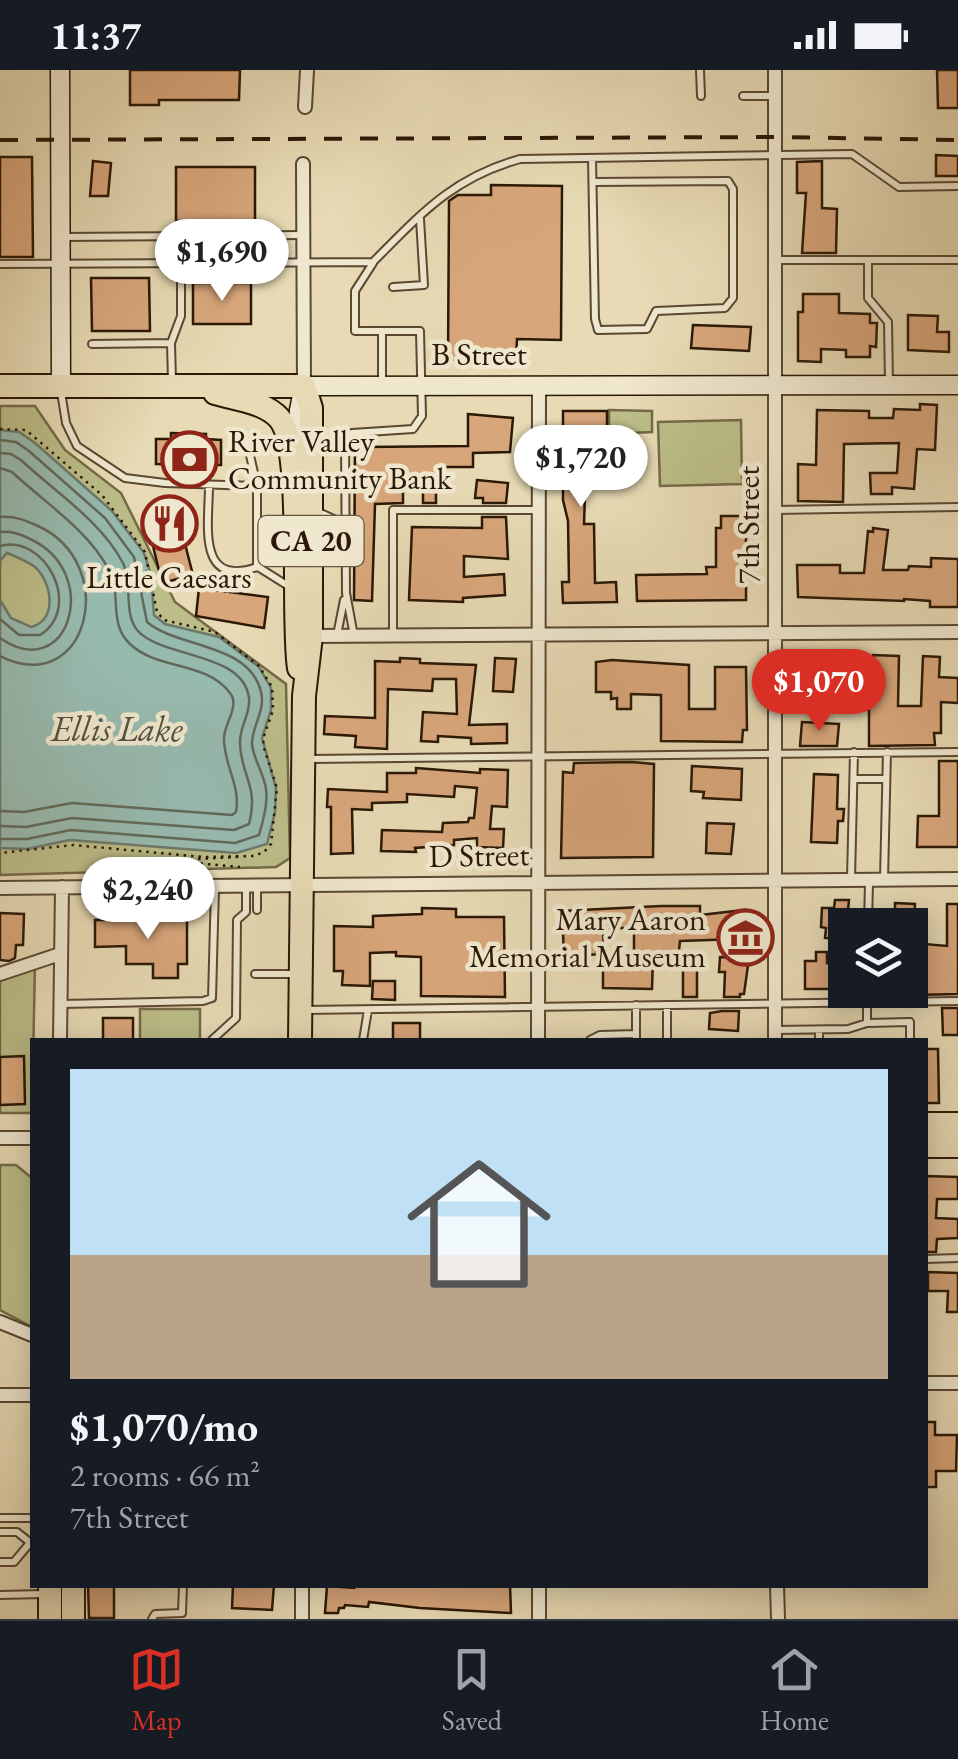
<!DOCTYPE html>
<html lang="en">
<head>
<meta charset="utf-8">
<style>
	:root { --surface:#171b24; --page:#20242c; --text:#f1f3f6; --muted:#9ea1a6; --line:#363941; --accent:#d93025 }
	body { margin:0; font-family:"EB Garamond",serif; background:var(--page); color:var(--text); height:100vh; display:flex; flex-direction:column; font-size:38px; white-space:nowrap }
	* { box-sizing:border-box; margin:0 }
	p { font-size:32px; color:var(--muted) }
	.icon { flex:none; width:55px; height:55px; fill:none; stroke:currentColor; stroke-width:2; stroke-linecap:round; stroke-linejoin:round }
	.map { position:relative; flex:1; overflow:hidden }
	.drawer { position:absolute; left:30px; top:968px; width:898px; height:550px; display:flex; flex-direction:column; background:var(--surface); border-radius:0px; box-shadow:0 5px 25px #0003 }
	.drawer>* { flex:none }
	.controls { position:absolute; left:828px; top:838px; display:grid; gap:20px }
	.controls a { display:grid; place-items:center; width:100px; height:100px; border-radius:0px; background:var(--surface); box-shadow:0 5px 25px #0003; font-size:50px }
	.price { position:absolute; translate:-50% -85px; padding:0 22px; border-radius:35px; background:#fff; color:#222; font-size:32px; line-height:65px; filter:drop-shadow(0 2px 5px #0008) }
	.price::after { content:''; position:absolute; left:50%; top:60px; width:30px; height:22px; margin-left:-15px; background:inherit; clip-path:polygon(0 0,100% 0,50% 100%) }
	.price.selected { background:var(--accent); color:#fff }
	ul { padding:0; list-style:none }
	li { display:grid; align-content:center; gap:20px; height:530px; padding:0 40px }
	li+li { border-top:2px solid var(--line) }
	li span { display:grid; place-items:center; height:310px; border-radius:0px; color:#555 }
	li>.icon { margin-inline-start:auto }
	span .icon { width:180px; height:180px; fill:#fffc; stroke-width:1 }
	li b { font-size:42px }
	.status { display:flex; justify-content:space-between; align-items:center; height:70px; padding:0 50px; background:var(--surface); direction:ltr }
	.status svg { height:28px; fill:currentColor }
	.tabs { display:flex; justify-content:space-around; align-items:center; height:140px; border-top:2px solid var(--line); background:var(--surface); font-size:28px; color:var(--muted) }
	.tabs a { display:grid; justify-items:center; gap:5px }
	.tabs .selected { color:var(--accent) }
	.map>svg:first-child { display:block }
	.green { fill:#bcbd88; stroke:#746a47; stroke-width:2.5 }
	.water { fill:#97baaf; stroke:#6c796b; stroke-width:2.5 }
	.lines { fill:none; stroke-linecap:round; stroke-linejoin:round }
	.shore { stroke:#61695a; stroke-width:2.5 }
	.building { fill:#d8a67b; stroke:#2b1806; stroke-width:2.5 }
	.lane-casing { stroke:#5a4832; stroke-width:10 }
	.street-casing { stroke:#5a4832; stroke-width:16 }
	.secondary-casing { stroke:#2b1806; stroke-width:21 }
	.highway-casing { stroke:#2b1806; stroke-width:26 }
	.path { stroke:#2b1806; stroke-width:2.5; stroke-dasharray:2.5 5; stroke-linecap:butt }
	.lane { stroke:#efe7ce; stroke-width:6 }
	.street { stroke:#efe7ce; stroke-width:12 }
	.secondary { stroke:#efe7ce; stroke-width:18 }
	.highway { stroke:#e7dab4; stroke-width:22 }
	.rail { stroke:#2b1806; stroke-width:4; stroke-dasharray:18 18; stroke-linecap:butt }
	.labels { text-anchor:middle; stroke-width:9; stroke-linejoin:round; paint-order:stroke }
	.shield { fill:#efe7ce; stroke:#665642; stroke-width:2.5 }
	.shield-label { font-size:30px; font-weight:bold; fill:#2b1806 }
	.street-label { font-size:32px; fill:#2b1806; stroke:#efe7ce }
	.poi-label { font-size:32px; fill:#2b1806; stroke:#efe7ce; text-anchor:start }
	.water-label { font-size:35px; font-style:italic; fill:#515141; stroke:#efe7ce }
</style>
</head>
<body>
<div class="status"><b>11:37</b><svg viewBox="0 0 49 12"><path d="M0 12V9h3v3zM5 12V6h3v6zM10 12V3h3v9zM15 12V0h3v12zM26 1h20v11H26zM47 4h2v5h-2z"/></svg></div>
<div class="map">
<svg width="958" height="1549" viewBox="0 0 958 1549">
	<rect width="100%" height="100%" fill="#e7dab4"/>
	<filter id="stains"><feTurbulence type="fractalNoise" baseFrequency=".002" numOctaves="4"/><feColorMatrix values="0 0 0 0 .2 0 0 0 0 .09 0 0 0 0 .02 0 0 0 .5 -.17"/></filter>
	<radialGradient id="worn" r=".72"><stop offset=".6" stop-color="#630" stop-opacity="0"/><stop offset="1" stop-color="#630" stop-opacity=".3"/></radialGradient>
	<path class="green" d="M 0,336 L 35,336 L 65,380 L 121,423 L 175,532 L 286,614 L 290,788 L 276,797 L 0,805 Z
		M 609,340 L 652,341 L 652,362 L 609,364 Z
		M 741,350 L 742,414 L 660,416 L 658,352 Z
		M 35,893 L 32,1043 L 0,1043 L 0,907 Z
		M 140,939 L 200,939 L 200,970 L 140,970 Z
		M 0,1095 L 16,1095 L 32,1108 L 32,1257 L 0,1240 Z"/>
	<path class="water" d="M 0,360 L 19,362 L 35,373 L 112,441 L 144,483 L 151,505 L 154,545 L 165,554 L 219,567 L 259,597 L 271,618 L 271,640 L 262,668 L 276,718 L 275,742 L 267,774 L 236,783 L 70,770 L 27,779 L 0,778 L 0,530 L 11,548 L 31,557 C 58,551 52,512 35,497 C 27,491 17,487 7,483 L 0,491 Z"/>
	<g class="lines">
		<path class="shore" d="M 0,370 L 16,372 L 29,381 L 105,448 L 134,487 L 147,552 C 177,578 250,573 261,622 C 266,641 251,657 252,675 C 254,690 264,704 266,719 C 268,734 263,751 259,765 L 235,773 L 71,760 L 27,769 L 0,769
			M 0,383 L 11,384 L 21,390 C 55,422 101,451 123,493 C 133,513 123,542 137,560 C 162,589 243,581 249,628 C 251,644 239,657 240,673 C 241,707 259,715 249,754 L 234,760 L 72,748 L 26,757 L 0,756
			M 0,398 L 12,402 C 44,432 88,460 109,500 C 122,523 108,552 129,573 C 157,601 205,590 230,623 C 240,635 225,653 224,667 C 223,694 241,715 236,742 L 232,745 L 72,733 L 24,742 L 0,741
			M 0,447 C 15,446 25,450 38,456 C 121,494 88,630 0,586
			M 0,462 C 12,461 20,464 30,469 C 103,502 69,616 0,568
			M 0,476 C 44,463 84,537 40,565 L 19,565 L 0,549"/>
	</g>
	<path class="building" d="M 130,0 L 240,0 L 239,30 L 159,30 L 159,35 L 130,35 Z
		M 937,0 L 958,0 L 958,38 L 938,38 Z
		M 936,85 L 958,86 L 958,106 L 936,106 Z
		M 0,87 L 32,87 L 33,187 L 0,187 Z
		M 93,91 L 111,93 L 108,126 L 90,126 Z
		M 822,91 L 822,138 L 837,139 L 836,183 L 802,183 L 806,123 L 797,123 L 797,92 Z
		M 176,97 L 255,97 L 255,151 L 176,151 Z
		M 491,115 L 562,116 L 561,270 L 517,269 L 516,290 L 448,290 L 449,131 L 458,125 L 491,125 Z
		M 91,208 L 149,208 L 150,261 L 92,261 Z
		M 193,213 L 251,213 L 251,254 L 193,254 Z
		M 803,224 L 839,224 L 839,243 L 870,244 L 870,253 L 877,253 L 876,277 L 870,276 L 870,287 L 846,287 L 846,280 L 821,279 L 821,292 L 798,291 L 798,242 L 803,242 Z
		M 908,245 L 938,246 L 937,262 L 949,262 L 949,282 L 908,280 Z
		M 693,255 L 751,257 L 749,281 L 691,278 Z
		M 920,334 L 937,335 L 935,380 L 917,379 L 914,419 L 892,417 L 892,424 L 871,424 L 870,403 L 897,403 L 899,373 L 844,374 L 843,432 L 798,431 L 798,394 L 816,395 L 817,340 L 869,341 L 869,348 L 893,348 L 894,339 L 920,340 Z
		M 563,341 L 607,341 L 607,366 L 587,366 L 584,454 L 594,454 L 595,513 L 616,512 L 617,532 L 563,533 L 562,512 L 569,512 L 568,451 L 563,430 Z
		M 468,344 L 513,348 L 510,382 L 473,383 L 473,397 L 436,397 L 436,433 L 423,433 L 423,408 L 403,408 L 403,433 L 375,434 L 372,531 L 354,530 L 355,374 L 365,374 L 365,377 L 468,376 Z
		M 171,363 L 206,364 L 206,369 L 221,370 L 221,395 L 156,394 L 156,369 L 171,369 Z
		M 477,410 L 508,413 L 506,433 L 483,433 L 483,428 L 475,428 Z
		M 175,435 L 193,505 L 162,513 L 145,443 Z
		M 721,446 L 746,446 L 746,530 L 637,531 L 636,505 L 707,504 L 706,497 L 716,497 L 716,458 L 721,458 Z
		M 482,447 L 506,447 L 508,489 L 464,486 L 464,507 L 504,504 L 505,525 L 463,528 L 463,532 L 409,530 L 412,457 L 482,458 Z
		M 873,458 L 888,460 L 883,500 L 908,500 L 909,496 L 931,497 L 931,488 L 958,489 L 958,537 L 930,537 L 930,531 L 904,529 L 904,531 L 798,527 L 797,495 L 840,495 L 840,503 L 864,503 L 868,461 L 873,462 Z
		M 199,518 L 268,527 L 264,558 L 196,546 Z
		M 799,581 L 822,581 L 822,589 L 835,592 L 873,591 L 873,585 L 899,586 L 898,636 L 921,636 L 923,586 L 940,587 L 939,607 L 958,608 L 958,633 L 941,632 L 941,663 L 934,663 L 935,675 L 869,676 L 869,634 L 822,629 L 823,616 L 799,615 Z
		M 400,588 L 420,589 L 420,593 L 476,595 L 469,655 L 507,654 L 507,673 L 471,674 L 471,668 L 438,666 L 438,672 L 421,671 L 423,642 L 457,644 L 456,609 L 433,609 L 432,621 L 388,619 L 387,679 L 355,677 L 356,666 L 324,664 L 325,646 L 375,648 L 375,591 L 400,592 Z
		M 495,588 L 516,589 L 513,622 L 493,621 Z
		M 612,590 L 689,595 L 689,639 L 715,639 L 715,597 L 746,597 L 747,660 L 743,660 L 742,672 L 661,671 L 661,625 L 631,624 L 631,639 L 617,639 L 617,628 L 611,629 L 611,622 L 596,622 L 596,592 Z
		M 802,652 L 839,654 L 837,676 L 800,676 Z
		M 939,691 L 958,691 L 958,777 L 917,777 L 918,746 L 939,746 Z
		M 632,692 L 654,694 L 653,787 L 561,788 L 563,702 L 573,703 L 574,693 Z
		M 692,696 L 742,699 L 741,730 L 703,728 L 704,722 L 691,721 Z
		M 416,698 L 480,703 L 480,699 L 508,700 L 507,737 L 492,736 L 490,759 L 504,759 L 503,778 L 477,777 L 477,768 L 454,770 L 454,775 L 415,778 L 416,782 L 381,781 L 382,760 L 442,762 L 443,753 L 468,752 L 469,748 L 474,748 L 477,718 L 455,716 L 454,727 L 407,724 L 407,732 L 372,733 L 372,740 L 352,739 L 353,783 L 331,784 L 331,737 L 327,737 L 328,719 L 387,722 L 387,703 L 416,703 Z
		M 814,704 L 838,705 L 837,739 L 844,739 L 843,751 L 838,751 L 837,773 L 811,772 Z
		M 707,753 L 734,754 L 731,784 L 706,783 Z
		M 835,830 L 849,830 L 845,870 L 825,868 L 826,858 L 821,857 L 822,838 L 834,838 Z
		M 895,833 L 915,834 L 914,854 L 895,855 Z
		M 947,834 L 958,834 L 958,924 L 916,925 L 917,912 L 923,912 L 925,874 L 947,876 Z
		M 661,836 L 700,836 L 700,845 L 744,840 L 745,859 L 738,859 L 738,869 L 680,871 L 678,889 L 653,889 L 652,919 L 603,918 L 603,889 L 634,889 L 634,858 L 603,858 L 604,884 L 564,886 L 562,841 Z
		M 422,838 L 456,839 L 456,847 L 504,847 L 505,927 L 421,926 L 421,887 L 396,886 L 396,882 L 370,883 L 370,916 L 342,915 L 343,901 L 334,901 L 334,856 L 373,857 L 373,846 L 422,844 Z
		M 0,843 L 24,844 L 23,875 L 16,875 L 15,888 L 9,891 L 0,890 Z
		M 187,849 L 187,894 L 178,894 L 178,908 L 153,908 L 153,894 L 126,894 L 126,876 L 95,877 L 95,850 Z
		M 816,882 L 827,882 L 827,893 L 837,894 L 836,919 L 805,919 L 805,891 L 816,891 Z
		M 720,887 L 749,888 L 744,924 L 740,924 L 740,927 L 724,927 L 725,902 L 719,902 Z
		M 683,899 L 697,899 L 697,927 L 683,927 Z
		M 373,911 L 395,911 L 395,930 L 372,929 Z
		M 942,938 L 958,938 L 958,965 L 943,965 Z
		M 722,941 L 739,941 L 738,961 L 709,959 L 710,943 Z
		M 103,948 L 133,948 L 133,970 L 103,970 Z
		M 393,953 L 420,953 L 420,970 L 393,970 Z
		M 925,979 L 938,979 L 939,1033 L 925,1033 Z
		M 24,986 L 25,1034 L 0,1035 L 0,987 Z
		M 925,1106 L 958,1107 L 958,1129 L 937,1129 L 936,1148 L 958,1149 L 958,1168 L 937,1169 L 936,1182 L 925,1182 Z
		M 928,1202 L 958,1203 L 958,1242 L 947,1242 L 948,1221 L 928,1221 Z
		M 925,1352 L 935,1352 L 935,1365 L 957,1365 L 956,1401 L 936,1401 L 936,1417 L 925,1417 Z
		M 88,1515 L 114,1515 L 114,1548 L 89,1548 Z
		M 233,1515 L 274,1515 L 272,1540 L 232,1538 Z
		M 354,1515 L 510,1515 L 511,1543 L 420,1538 L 369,1532 L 368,1537 L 345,1535 L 344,1538 L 339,1538 L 338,1543 L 325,1543 L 327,1516 L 354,1518 Z"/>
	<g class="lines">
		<defs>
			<path id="lane" d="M 700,0 L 701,26
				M 743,26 L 776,26
				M 592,88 L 595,249 L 598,260 L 647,259 L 656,241 L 725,238 L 733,228 L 733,119 L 728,111 L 593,112
				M 172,166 L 173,194
				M 62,167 L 302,165
				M 776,190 L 958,190
				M 868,190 L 868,228 L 888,252 L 889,315
				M 0,194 L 373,192 C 421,144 452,108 520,89 L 852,84 L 899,117 L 958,116
				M 393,217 L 424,215 L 420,149
				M 92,274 L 171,273
				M 172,311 L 171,273 L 181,246 L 181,194
				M 382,315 L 382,261
				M 61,322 L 66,353 L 77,376 L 125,408 L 165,413 L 257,416 L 257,497 C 196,518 209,454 209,415
				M 247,372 L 257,416
				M 775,440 L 958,437
				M 316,441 L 345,454
				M 315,466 L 339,454
				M 257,497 L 273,490 L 287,476
				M 258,497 L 290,517
				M 337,565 L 344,530
				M 393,565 L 393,440 L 538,440
				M 354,566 L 346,523 L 345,369 L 352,363 L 413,359 L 422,346 L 420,261 L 355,261 L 355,221 L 373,193
				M 309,689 L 958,682
				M 854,709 L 886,709
				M 851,809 L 854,682
				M 884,809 L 887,682
				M 257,840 L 257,816
				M 868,855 L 869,812
				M 255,904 L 294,904
				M 62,934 L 203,931 L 212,928 L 215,817
				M 636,935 L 636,970
				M 304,940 L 958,931
				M 867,953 L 867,920
				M 775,960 L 848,959 L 867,953 L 910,952 L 910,970
				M 819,960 L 819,970
				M 212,970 L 236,948 L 237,850 L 246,842 L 246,817
				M 363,970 L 368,940
				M 590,970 L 600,965 L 636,964
				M 667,970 L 667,935
				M 925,1189 L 958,1188
				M 0,1448 L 32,1448
				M 0,1462 L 17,1462 L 32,1474
				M 0,1492 L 14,1492 L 29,1474
				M 0,1525 L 44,1524
				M 152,1549 L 155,1544 L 182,1543 L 183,1515"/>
			<path id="street" d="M 305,37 L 307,0
				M 303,94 L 304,316
				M 311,566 L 958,562
				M 0,818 L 958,809
				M 0,904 L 60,884
				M 60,970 L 62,817
				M 538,970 L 539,316
				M 775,970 L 775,0
				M 0,1068 L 32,1068
				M 0,1252 L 32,1265
				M 925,1313 L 958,1313
				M 0,1325 L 32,1325
				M 539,1515 L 539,1549
				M 777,1515 L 778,1549
				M 302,1549 L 302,1515"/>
			<path id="secondary" d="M 60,0 L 61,316
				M 298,384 L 299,340 L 304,316 L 958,315"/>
			<path id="highway" d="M 0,316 L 304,316 L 311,338 L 311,566 L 304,626 L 300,970
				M 215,323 C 235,329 265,332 279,348 C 305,376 291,549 299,598
				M 925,1054 L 958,1054
				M 925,1076 L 958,1076
				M 73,1515 L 73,1549
				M 50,1549 L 50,1515"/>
		</defs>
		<use href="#lane" class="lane-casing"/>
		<use href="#street" class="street-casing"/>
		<use href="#secondary" class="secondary-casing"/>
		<use href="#highway" class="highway-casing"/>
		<path class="path" d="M 0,359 L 26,360 L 102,425 L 145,482 L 157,542 L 164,550 L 215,562 L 259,596 L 272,617 L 273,640 L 263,669 L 264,678 L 277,718 L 271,774 L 264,782 L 254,786 L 203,787 L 73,775 L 0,783
			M 124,507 L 147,501
			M 238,787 L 195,789 L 195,793 L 240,797"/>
		<use href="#lane" class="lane"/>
		<use href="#street" class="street"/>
		<use href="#secondary" class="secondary"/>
		<use href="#highway" class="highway"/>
		<path class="rail" d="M 0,70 L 776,67 L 958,70"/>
	</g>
	<defs>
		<symbol id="bank-ring" viewBox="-11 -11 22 22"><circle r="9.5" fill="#efe7ce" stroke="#8f2418" stroke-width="1.5"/><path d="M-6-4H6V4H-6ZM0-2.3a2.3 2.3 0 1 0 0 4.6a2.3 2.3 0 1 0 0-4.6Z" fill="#8f2418"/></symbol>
		<symbol id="restaurant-ring" viewBox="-11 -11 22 22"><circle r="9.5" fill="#efe7ce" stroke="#8f2418" stroke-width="1.5"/><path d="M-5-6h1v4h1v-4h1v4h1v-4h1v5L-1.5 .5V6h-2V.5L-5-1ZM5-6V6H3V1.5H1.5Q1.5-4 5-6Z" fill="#8f2418"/></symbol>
		<symbol id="museum-ring" viewBox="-11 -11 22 22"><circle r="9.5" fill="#efe7ce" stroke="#8f2418" stroke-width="1.5"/><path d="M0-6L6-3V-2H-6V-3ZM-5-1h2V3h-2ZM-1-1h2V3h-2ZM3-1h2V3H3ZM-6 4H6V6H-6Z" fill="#8f2418"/></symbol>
	</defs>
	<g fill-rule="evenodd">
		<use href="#bank-ring" x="158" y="358" width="63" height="63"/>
		<use href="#restaurant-ring" x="138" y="422" width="63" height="63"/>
		<use href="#museum-ring" x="714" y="836" width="63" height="63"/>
	</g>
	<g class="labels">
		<rect class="shield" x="258.5" y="446" width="105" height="50" rx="8"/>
		<g class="shield-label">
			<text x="311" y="481">CA 20</text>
		</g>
		<g class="street-label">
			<text x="479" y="295">B Street</text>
			<text transform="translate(748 455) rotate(-90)" y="11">7th Street</text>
			<text transform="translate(479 785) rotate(-1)" y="11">D Street</text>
		</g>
		<g class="poi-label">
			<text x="228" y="382">River Valley<tspan x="228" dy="37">Community Bank</tspan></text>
			<text x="169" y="518" text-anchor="middle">Little Caesars</text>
			<text x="706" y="860" text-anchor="end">Mary Aaron<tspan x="706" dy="37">Memorial Museum</tspan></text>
		</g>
		<g class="water-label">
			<text x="117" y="671">Ellis Lake</text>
		</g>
	</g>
	<rect width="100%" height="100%" filter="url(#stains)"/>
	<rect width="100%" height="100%" fill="url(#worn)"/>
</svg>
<div class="controls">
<a><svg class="icon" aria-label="layers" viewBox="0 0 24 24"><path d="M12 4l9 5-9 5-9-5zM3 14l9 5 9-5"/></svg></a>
</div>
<b class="price" style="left:222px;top:234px">$1,690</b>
<b class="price" style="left:581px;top:440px">$1,720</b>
<b class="price selected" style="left:819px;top:664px">$1,070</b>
<b class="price" style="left:148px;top:872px">$2,240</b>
<section class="drawer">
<ul>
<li><span style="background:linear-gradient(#bfe0f5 60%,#b9a48a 0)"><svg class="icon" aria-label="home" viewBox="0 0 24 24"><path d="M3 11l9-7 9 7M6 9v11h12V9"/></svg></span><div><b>$1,070/mo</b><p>2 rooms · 66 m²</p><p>7th Street</p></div></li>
</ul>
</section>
</div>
<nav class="tabs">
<a class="selected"><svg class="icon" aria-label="map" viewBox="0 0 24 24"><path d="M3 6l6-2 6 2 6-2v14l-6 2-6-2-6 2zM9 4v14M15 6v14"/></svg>Map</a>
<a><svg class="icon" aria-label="saved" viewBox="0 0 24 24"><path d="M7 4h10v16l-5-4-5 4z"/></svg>Saved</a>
<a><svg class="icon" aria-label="home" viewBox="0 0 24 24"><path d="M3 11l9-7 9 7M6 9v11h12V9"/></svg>Home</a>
</nav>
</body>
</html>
